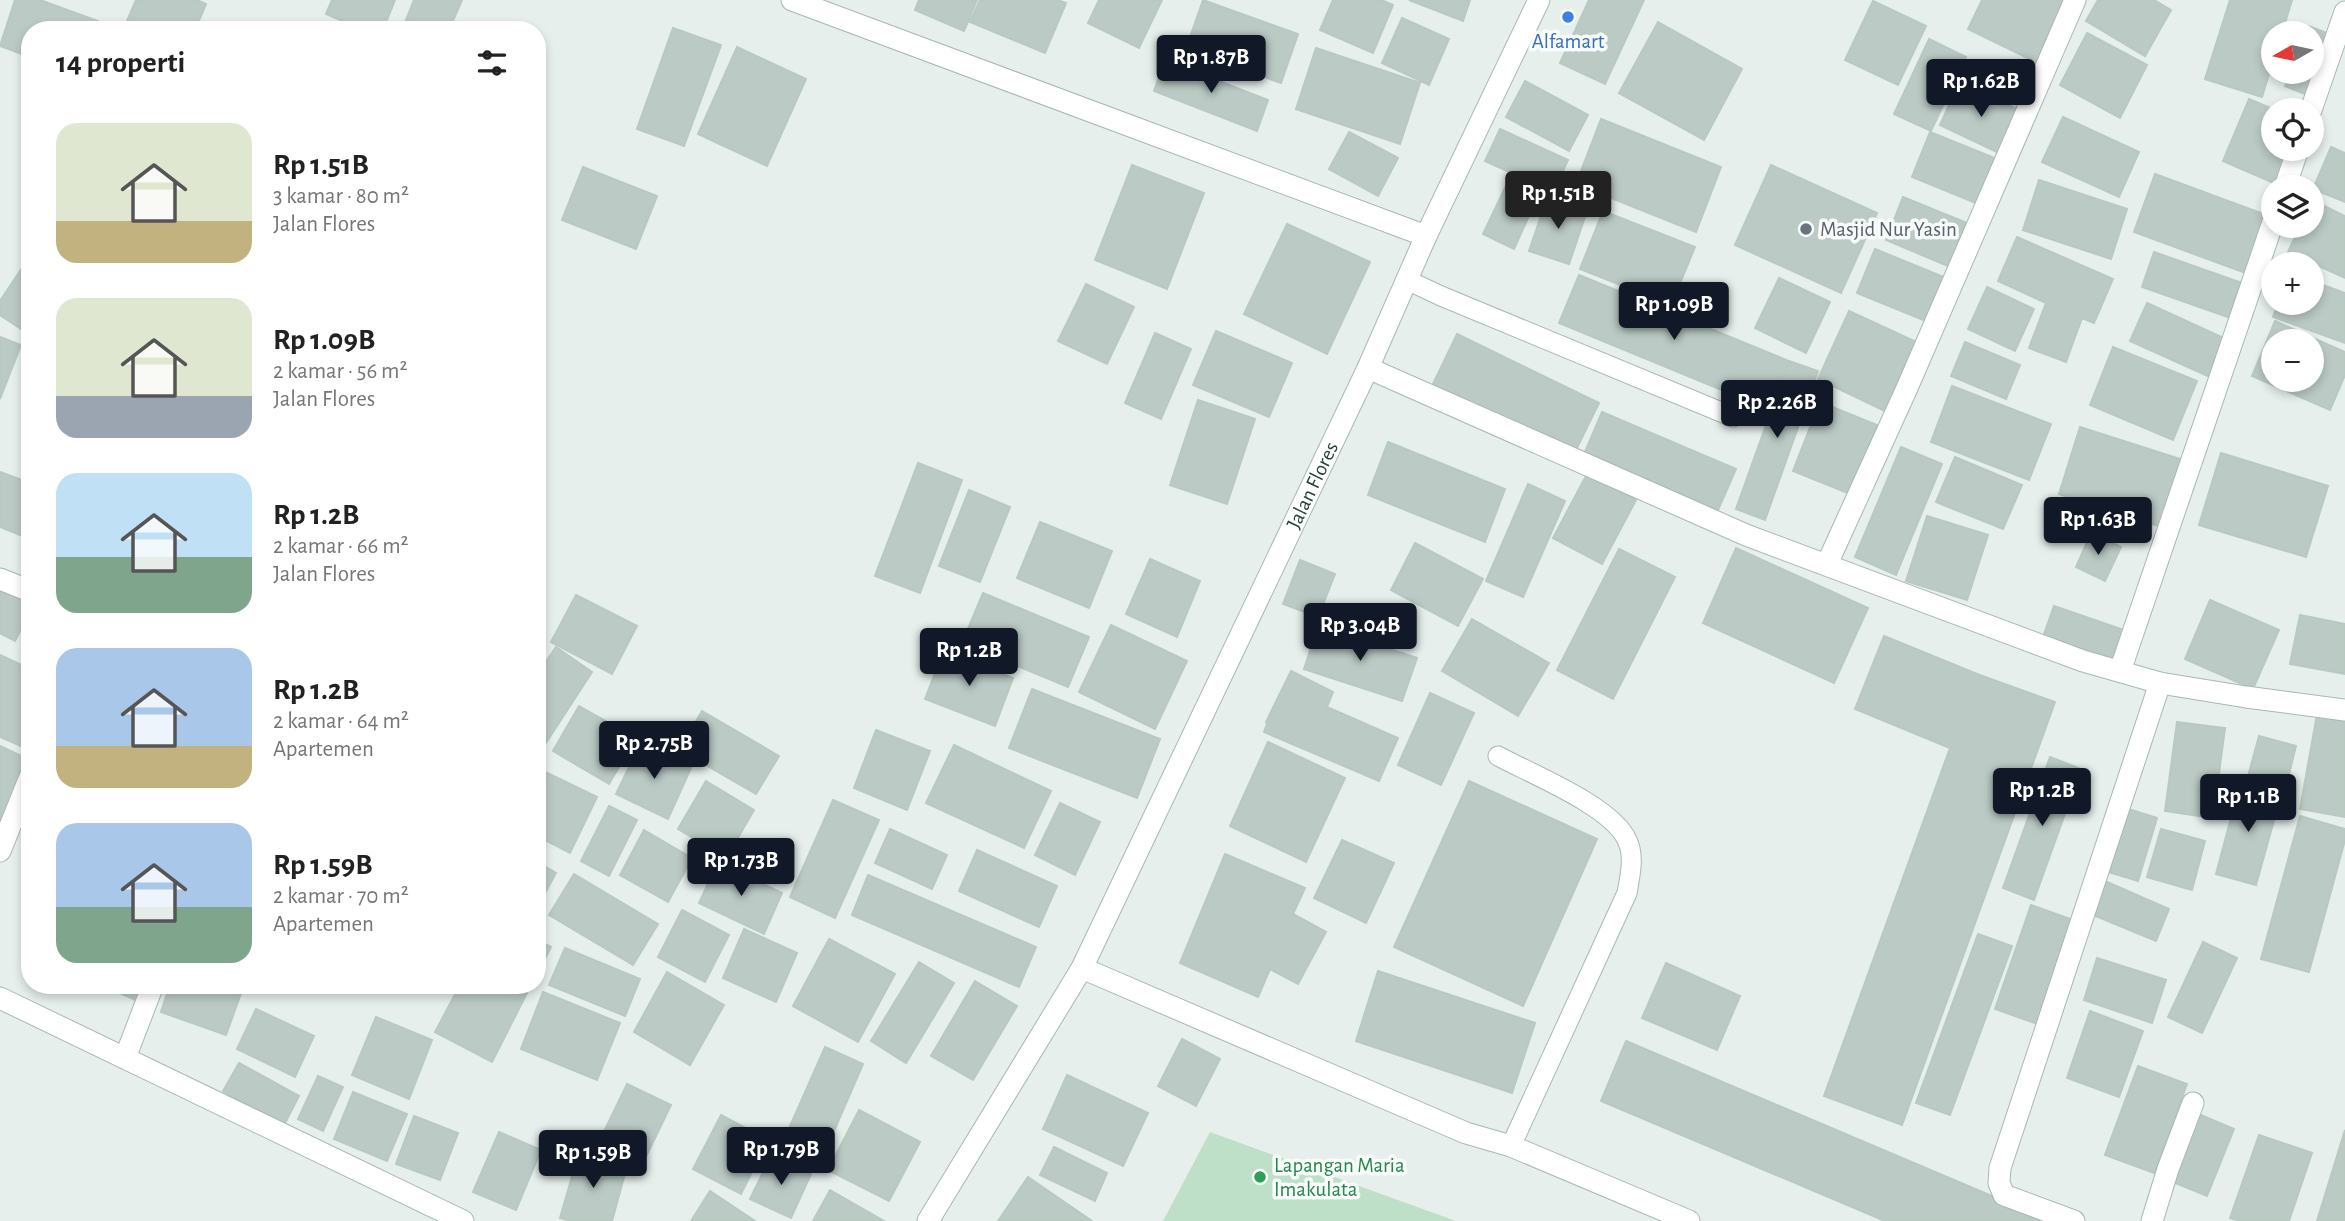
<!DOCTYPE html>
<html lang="id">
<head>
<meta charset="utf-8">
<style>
	:root { --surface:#fff; --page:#f2f2f2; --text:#222; --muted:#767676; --accent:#111827 }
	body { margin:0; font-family:"Alegreya Sans",sans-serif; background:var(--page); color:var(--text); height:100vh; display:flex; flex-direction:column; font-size:26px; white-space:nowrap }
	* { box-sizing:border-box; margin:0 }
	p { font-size:23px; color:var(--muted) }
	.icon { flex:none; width:38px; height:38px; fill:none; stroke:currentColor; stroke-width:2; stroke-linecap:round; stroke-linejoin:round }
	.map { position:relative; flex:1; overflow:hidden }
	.drawer { position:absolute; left:21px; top:21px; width:525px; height:973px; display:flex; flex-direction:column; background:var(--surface); border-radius:28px; box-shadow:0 4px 10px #0003 }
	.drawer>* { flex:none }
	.needle { width:46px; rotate:261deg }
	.buttons { position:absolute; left:2261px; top:21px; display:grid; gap:14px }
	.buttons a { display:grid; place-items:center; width:63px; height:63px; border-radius:50%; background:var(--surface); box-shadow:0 4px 10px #0003; font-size:35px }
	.price { position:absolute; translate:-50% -60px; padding:0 16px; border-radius:7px; background:var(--accent); color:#fff; font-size:23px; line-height:46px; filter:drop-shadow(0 2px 4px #0008) }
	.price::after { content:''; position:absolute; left:50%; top:42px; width:21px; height:16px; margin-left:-10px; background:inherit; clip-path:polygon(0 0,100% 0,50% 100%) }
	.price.selected { background:#222; color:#fff }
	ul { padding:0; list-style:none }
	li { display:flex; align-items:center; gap:21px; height:175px; padding:0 35px }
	li span { display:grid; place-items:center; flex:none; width:196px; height:140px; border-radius:21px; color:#555 }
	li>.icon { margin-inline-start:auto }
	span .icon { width:84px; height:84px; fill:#fffc; stroke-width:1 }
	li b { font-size:30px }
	h2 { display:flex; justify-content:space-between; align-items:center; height:84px; padding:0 35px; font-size:30px }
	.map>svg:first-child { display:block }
	.green { fill:#bfe0c8 }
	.building { fill:#bbcac4; stroke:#b8c9c2; stroke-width:2; fill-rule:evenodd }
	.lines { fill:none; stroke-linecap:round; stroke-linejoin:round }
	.service-casing { stroke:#a8b8b2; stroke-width:21 }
	.minor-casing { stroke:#a8b8b2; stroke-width:23 }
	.service { stroke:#fff; stroke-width:19 }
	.minor { stroke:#fff; stroke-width:21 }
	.shop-dot { fill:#3f7fe0; stroke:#f7fbf9; stroke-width:2.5 }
	.worship-dot { fill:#6b7280; stroke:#f7fbf9; stroke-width:2.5 }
	.leisure-dot { fill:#2e9e5b; stroke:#f7fbf9; stroke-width:2.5 }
	.labels { text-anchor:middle; stroke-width:7; stroke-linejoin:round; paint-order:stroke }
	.shop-label { font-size:21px; fill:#366cbe; stroke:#f7fbf9 }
	.worship-label { font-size:21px; fill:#5b616d; stroke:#f7fbf9; text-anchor:start }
	.street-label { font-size:21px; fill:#24423a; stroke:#f7fbf9 }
	.leisure-label { font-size:21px; fill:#27864d; stroke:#f7fbf9; text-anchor:start }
</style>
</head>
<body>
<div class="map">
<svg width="2345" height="1221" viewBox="0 0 2345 1221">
	<rect width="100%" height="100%" fill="#e6efeb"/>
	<path class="green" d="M 1210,1132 L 1456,1221 L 1163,1221 Z"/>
	<path class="building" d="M 15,0 L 40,0 L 98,21 L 95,30 L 30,30 L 30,57 L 0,46 Z
		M 136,0 L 197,0 L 206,4 L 195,30 L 123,30 Z
		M 332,0 L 395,0 L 383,30 L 363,30 L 326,14 Z
		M 414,0 L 462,0 L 449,30 L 402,30 Z
		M 919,0 L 977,0 L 964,31 L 915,10 Z
		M 980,0 L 1058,0 L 1066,3 L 1045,53 L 970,22 Z
		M 1099,0 L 1162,0 L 1139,48 L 1088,23 Z
		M 1203,0 L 1298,34 L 1281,83 L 1186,49 Z
		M 1333,0 L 1381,0 L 1393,5 L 1373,53 L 1320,30 Z
		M 1409,0 L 1470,0 L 1463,21 Z
		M 1589,0 L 1644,0 L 1605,84 L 1560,63 Z
		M 1982,0 L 2073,0 L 2042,65 L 1968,29 Z
		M 2098,0 L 2154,0 L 2171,10 L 2145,56 L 2086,21 Z
		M 2230,0 L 2292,0 L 2282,33 L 2273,33 L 2273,61 L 2262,97 L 2205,79 Z
		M 1873,1 L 1926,26 L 1898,85 L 1845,60 Z
		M 1402,18 L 1449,39 L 1429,85 L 1382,63 Z
		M 1658,22 L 1742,69 L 1704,140 L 1619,93 Z
		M 2308,26 L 2335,36 L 2312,97 L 2285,86 L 2291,72 L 2312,72 L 2312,33 L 2306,33 Z
		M 673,28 L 721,45 L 684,146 L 637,129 Z
		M 2087,33 L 2147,65 L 2120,118 L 2060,85 Z
		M 1929,39 L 1966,57 L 1931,131 L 1894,114 Z
		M 737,47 L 806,79 L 767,166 L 698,134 Z
		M 1316,48 L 1420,83 L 1400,144 L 1296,109 Z
		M 1165,60 L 1268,100 L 1257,131 L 1154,91 Z
		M 1525,81 L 1588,115 L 1569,151 L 1506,117 Z
		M 1959,83 L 2023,112 L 2003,155 L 1940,125 Z
		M 2249,99 L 2275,110 L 2273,149 L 2293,149 L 2278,185 L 2223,161 Z
		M 2063,117 L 2139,152 L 2119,197 L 2042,162 Z
		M 1601,119 L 1721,167 L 1696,232 L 1576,184 Z
		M 1500,129 L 1568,160 L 1553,192 L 1485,161 Z
		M 1349,132 L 1398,158 L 1378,196 L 1329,169 Z
		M 1930,132 L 2002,161 L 1983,206 L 1912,177 Z
		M 2331,147 L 2345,153 L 2345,202 L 2313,189 Z
		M 1132,165 L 1204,193 L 1167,289 L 1095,260 Z
		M 1771,165 L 1877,213 L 1841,293 L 1735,245 Z
		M 583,167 L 657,196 L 636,249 L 562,220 Z
		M 2155,174 L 2272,217 L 2251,275 L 2134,232 Z
		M 1511,175 L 1541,189 L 1514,249 L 1483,234 Z
		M 2039,180 L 2127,209 L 2111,259 L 2023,230 Z
		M 1903,197 L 1972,225 L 1955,269 L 1886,240 Z
		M 1547,198 L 1587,211 L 1569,264 L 1529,251 Z
		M 2312,200 L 2345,216 L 2345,278 L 2288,252 L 2300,226 L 2312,226 Z
		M 1603,211 L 1695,247 L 1671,305 L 1580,269 Z
		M 1287,224 L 1370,262 L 1327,354 L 1244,314 Z
		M 2017,237 L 2113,279 L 2094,323 L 2082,318 L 2066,362 L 2029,348 L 2046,303 L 1998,281 Z
		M 1875,249 L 1951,280 L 1933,324 L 1857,293 Z
		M 2154,252 L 2248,285 L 2236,320 L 2142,287 Z
		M 24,265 L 30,269 L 30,335 L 0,315 L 0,301 Z
		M 1579,275 L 1789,361 L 1770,410 L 1559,323 Z
		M 1779,278 L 1830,302 L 1806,353 L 1755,328 Z
		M 2312,281 L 2345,293 L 2345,343 L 2273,317 L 2278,303 L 2312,303 Z
		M 1086,284 L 1134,307 L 1107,364 L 1058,341 Z
		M 1987,287 L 2034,309 L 2015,351 L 1968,329 Z
		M 2147,303 L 2228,340 L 2212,378 L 2130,341 Z
		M 1849,311 L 1925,346 L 1893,415 L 1818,379 Z
		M 2275,321 L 2345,352 L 2345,375 L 2330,410 L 2252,376 ZM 2273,341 L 2312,341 L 2312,380 L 2273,380 Z
		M 1216,331 L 1292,363 L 1269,417 L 1193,385 Z
		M 1155,333 L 1191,349 L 1161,419 L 1125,403 Z
		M 1457,334 L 1599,403 L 1574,454 L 1432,386 Z
		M 0,337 L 21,345 L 0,399 Z
		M 1965,342 L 2020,365 L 2006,399 L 1951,376 Z
		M 2113,347 L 2197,381 L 2173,440 L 2090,405 Z
		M 1789,361 L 1818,371 L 1765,520 L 1736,509 Z
		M 1952,386 L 2051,424 L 2029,480 L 1931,442 Z
		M 1198,400 L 1255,419 L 1227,504 L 1170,485 Z
		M 1820,402 L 1877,425 L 1850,494 L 1793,471 Z
		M 1602,412 L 1736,469 L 1718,510 L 1585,452 Z
		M 2080,427 L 2186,461 L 2164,528 L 2059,494 Z
		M 1388,442 L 1505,489 L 1485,542 L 1368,495 Z
		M 1901,447 L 1942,464 L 1896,575 L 1855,557 Z
		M 2221,453 L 2328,486 L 2306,557 L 2199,525 Z
		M 1955,457 L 2022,485 L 2003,529 L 1936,502 Z
		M 918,463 L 962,480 L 920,593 L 875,576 Z
		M 0,472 L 30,483 L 30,539 L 0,527 Z
		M 1587,474 L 1636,500 L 1602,564 L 1553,538 Z
		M 1528,484 L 1565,501 L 1523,597 L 1486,581 Z
		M 969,490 L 1010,507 L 980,582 L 939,566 Z
		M 1927,516 L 1988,535 L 1967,600 L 1906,581 Z
		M 1040,522 L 1112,551 L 1089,608 L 1017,578 Z
		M 2091,533 L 2121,547 L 2105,581 L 2076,567 Z
		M 1415,543 L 1483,579 L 1458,626 L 1391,590 Z
		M 1736,548 L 1868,608 L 1834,683 L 1703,623 Z
		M 1619,549 L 1675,577 L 1613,699 L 1557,670 Z
		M 1150,559 L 1200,581 L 1177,637 L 1126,614 Z
		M 1300,560 L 1335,574 L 1318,617 L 1283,604 Z
		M 0,581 L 30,596 L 30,612 L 15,641 L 0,633 Z
		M 983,593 L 1089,637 L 1068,687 L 962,643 Z
		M 576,595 L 637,626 L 612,674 L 551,642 Z
		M 2210,600 L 2279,630 L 2253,689 L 2185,659 Z
		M 2054,606 L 2130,632 L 2117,666 L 2042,640 Z
		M 2300,615 L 2345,624 L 2345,674 L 2290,664 Z
		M 1472,619 L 1549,663 L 1518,716 L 1442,671 Z
		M 1111,625 L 1187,661 L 1155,729 L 1079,692 Z
		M 1318,626 L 1417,658 L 1402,701 L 1304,669 Z
		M 1884,636 L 1977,674 L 2055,702 L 1902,1125 L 1824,1096 L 1950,748 L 1855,709 Z
		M 556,647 L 592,672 L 544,746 L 537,742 L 537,675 Z
		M 944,650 L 1013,678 L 995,726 L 925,699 Z
		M 0,655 L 30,669 L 30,750 L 0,737 Z
		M 1291,671 L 1333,692 L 1327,707 L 1398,738 L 1379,781 L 1264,732 L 1267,724 L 1266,722 Z
		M 1032,689 L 1160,739 L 1137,798 L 1009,748 Z
		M 1430,693 L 1474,713 L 1441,785 L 1398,765 Z
		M 579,706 L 636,738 L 609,784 L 553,751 Z
		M 2318,709 L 2345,714 L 2345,817 L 2300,809 Z
		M 702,711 L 779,756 L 756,794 L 680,750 Z
		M 2177,722 L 2225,728 L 2213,818 L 2165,811 Z
		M 876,730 L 930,751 L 907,810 L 854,788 Z
		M 2259,736 L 2296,746 L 2285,790 L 2247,780 Z
		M 1268,742 L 1345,778 L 1306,862 L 1230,826 Z
		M 640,744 L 691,768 L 668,819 L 616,794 Z
		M 954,745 L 1051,791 L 1024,848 L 926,803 Z
		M 0,746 L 30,760 L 30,770 L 0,834 Z
		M 2050,757 L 2081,769 L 2034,900 L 2003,888 Z
		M 537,768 L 597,797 L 570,853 L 537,836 Z
		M 706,781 L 754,810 L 726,858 L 678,829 Z
		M 1469,781 L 1597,839 L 1523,1006 L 1394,947 Z
		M 2240,784 L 2281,795 L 2256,885 L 2216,874 Z
		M 833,800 L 879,820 L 835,918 L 790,897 Z
		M 1060,803 L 1100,822 L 1075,875 L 1035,855 Z
		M 609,806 L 637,820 L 609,876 L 581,861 Z
		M 2122,807 L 2157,818 L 2138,881 L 2102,870 Z
		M 2300,816 L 2345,829 L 2345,840 L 2309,972 L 2261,959 Z
		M 890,829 L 947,855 L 932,889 L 875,863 Z
		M 2161,829 L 2205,841 L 2192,890 L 2147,877 Z
		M 644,830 L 692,858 L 668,902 L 620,875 Z
		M 1342,840 L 1394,863 L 1366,923 L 1314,898 Z
		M 977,850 L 1057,886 L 1039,927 L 959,891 Z
		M 1225,854 L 1305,888 L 1293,914 L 1326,932 L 1298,984 L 1270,969 L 1258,997 L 1180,963 Z
		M 537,862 L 556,873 L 537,908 Z
		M 718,862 L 782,893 L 764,934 L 699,903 Z
		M 574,874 L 658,924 L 633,965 L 549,915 Z
		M 868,875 L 1036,947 L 1019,987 L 852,915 Z
		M 2107,882 L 2169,909 L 2156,941 L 2093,915 Z
		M 2031,905 L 2079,922 L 2043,1026 L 1995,1009 Z
		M 682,910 L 729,935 L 705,982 L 658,957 Z
		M 744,929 L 797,953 L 776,1002 L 723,978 Z
		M 1978,934 L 2012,946 L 1950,1115 L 1916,1103 Z
		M 829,939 L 895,974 L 858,1042 L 793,1006 Z
		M 537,940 L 551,947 L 537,974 Z
		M 2203,942 L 2237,958 L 2202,1033 L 2168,1017 Z
		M 565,948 L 640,979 L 625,1016 L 549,985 Z
		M 2097,958 L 2166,980 L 2152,1023 L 2084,1000 Z
		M 919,962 L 954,983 L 906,1063 L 871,1041 Z
		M 1666,963 L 1740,996 L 1717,1050 L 1642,1018 Z
		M 1378,971 L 1535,1023 L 1512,1093 L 1356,1041 Z
		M 667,972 L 724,1005 L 690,1065 L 634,1032 Z
		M 975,981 L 1017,1006 L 973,1080 L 931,1056 Z
		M 102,985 L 150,985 L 142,1003 Z
		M 170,985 L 244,985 L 226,1035 L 161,1012 Z
		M 460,985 L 531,985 L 492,1062 L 435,1032 Z
		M 543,992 L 620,1023 L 597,1080 L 521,1049 Z
		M 256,1009 L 314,1036 L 295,1077 L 237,1049 Z
		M 2090,1011 L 2143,1031 L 2119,1097 L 2067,1078 Z
		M 376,1017 L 432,1040 L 409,1099 L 352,1075 Z
		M 1182,1039 L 1220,1059 L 1196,1106 L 1158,1086 Z
		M 1626,1041 L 2051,1221 L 1885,1221 L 1601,1101 Z
		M 825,1047 L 863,1064 L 822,1159 L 783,1142 Z
		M 239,1063 L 299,1096 L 284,1125 L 223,1091 Z
		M 2138,1066 L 2187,1084 L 2154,1173 L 2105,1155 Z
		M 1067,1075 L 1148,1113 L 1123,1166 L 1043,1129 Z
		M 318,1076 L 343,1087 L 323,1131 L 298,1119 Z
		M 627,1084 L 671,1105 L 642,1165 L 598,1144 Z
		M 353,1092 L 407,1114 L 387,1161 L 334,1139 Z
		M 859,1110 L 920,1142 L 889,1201 L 828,1170 Z
		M 2196,1113 L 2234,1129 L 2207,1196 L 2168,1180 Z
		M 721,1115 L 768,1140 L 741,1194 L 693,1169 Z
		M 414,1116 L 458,1133 L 440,1180 L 396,1164 Z
		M 2345,1130 L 2345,1221 L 2317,1221 Z
		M 499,1132 L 541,1150 L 516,1210 L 473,1192 Z
		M 2259,1135 L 2312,1153 L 2289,1221 L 2240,1221 L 2230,1218 Z
		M 1054,1147 L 1107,1173 L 1095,1201 L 1040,1175 Z
		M 579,1152 L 627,1166 L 612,1221 L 571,1221 L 560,1218 Z
		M 771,1156 L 811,1174 L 791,1218 L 750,1199 Z
		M 1028,1177 L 1092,1221 L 998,1221 Z
		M 830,1190 L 884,1221 L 813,1221 Z
		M 710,1191 L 755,1221 L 691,1221 Z"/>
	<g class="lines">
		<defs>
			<path id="service" d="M 1407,280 L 1441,296 L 1733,417
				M 1498,756 C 1531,774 1612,806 1627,840 C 1635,856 1630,876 1627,893 L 1511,1146"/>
			<g id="minor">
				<path d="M 792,0 L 1426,236"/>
				<path d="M 2311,110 L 2345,12"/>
				<path d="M 2285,187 L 2298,149"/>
				<path d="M 1368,368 L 1746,535 L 2083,661 L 2160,683 L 2246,697 L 2345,710"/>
				<path d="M 1827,564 L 1907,388 L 2075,0"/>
				<path d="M 0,579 L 30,591"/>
				<path d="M 2120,671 L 2273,222"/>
				<path d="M 0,851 L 30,777"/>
				<path d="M 1082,968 L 1466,1133 L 1511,1146 L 1689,1221"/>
				<path d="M 0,998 L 463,1221"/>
				<path d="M 125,1058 L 153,985"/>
				<path id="s1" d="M 928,1221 L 1082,968 L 1368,368 L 1426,236 L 1539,0"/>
				<path d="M 2074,1221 L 2004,1195 L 1999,1183 L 2000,1168 L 2160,683"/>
				<path d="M 2152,1221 L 2168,1169 L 2193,1103"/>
			</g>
		</defs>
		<use href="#service" class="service-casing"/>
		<use href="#minor" class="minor-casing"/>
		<use href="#service" class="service"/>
		<use href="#minor" class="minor"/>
	</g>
	<circle class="shop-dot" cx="1568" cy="17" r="7"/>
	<circle class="worship-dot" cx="1806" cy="229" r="7"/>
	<circle class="leisure-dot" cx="1260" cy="1177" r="7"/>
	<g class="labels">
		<g class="shop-label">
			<text x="1568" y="48">Alfamart</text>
		</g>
		<g class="worship-label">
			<text x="1820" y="236">Masjid Nur Yasin</text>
		</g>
		<g class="street-label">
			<text dy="7" stroke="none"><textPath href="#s1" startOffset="831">Jalan Flores</textPath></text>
		</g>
		<g class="leisure-label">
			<text x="1274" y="1172">Lapangan Maria<tspan x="1274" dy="24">Imakulata</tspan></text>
		</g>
	</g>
</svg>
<div class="buttons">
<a><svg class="needle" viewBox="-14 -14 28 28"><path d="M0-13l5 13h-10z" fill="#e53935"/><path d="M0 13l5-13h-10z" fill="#767676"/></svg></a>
<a><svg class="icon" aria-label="locate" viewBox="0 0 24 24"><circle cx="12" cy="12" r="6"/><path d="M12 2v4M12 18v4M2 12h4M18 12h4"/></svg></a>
<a><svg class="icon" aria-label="layers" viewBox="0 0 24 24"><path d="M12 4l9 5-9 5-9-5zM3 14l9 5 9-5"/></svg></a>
<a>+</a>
<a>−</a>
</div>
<b class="price" style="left:1211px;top:95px">Rp 1.87B</b>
<b class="price" style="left:1981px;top:119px">Rp 1.62B</b>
<b class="price selected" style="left:1558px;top:231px">Rp 1.51B</b>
<b class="price" style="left:1674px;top:342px">Rp 1.09B</b>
<b class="price" style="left:1777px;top:440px">Rp 2.26B</b>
<b class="price" style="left:2098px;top:557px">Rp 1.63B</b>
<b class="price" style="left:1360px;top:663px">Rp 3.04B</b>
<b class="price" style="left:969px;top:688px">Rp 1.2B</b>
<b class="price" style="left:654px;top:781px">Rp 2.75B</b>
<b class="price" style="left:2042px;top:828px">Rp 1.2B</b>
<b class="price" style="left:2248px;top:834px">Rp 1.1B</b>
<b class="price" style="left:741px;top:898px">Rp 1.73B</b>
<b class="price" style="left:781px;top:1187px">Rp 1.79B</b>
<b class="price" style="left:593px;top:1190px">Rp 1.59B</b>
<section class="drawer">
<h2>14 properti<svg class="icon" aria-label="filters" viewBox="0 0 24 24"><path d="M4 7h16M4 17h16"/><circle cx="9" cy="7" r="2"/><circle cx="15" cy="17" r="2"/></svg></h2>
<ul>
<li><span style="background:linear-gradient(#dfe7d0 70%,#c2b280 0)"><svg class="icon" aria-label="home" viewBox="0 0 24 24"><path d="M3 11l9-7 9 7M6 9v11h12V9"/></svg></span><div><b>Rp 1.51B</b><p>3 kamar · 80 m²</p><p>Jalan Flores</p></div></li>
<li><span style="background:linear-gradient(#dfe7d0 70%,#9aa5b1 0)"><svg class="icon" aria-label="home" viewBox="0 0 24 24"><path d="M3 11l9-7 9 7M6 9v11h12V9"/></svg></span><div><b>Rp 1.09B</b><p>2 kamar · 56 m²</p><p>Jalan Flores</p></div></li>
<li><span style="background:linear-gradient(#bfe0f5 60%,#7fa58c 0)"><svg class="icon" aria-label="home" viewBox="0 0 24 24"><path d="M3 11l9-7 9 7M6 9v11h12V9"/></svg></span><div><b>Rp 1.2B</b><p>2 kamar · 66 m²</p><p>Jalan Flores</p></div></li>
<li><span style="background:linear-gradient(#a9c7e8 70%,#c2b280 0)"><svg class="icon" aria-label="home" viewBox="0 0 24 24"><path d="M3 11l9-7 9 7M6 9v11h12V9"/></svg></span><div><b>Rp 1.2B</b><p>2 kamar · 64 m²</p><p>Apartemen</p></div></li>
<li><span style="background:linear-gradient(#a9c7e8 60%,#7fa58c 0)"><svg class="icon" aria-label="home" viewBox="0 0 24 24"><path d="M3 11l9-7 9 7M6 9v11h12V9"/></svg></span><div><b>Rp 1.59B</b><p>2 kamar · 70 m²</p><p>Apartemen</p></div></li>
</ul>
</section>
</div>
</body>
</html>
